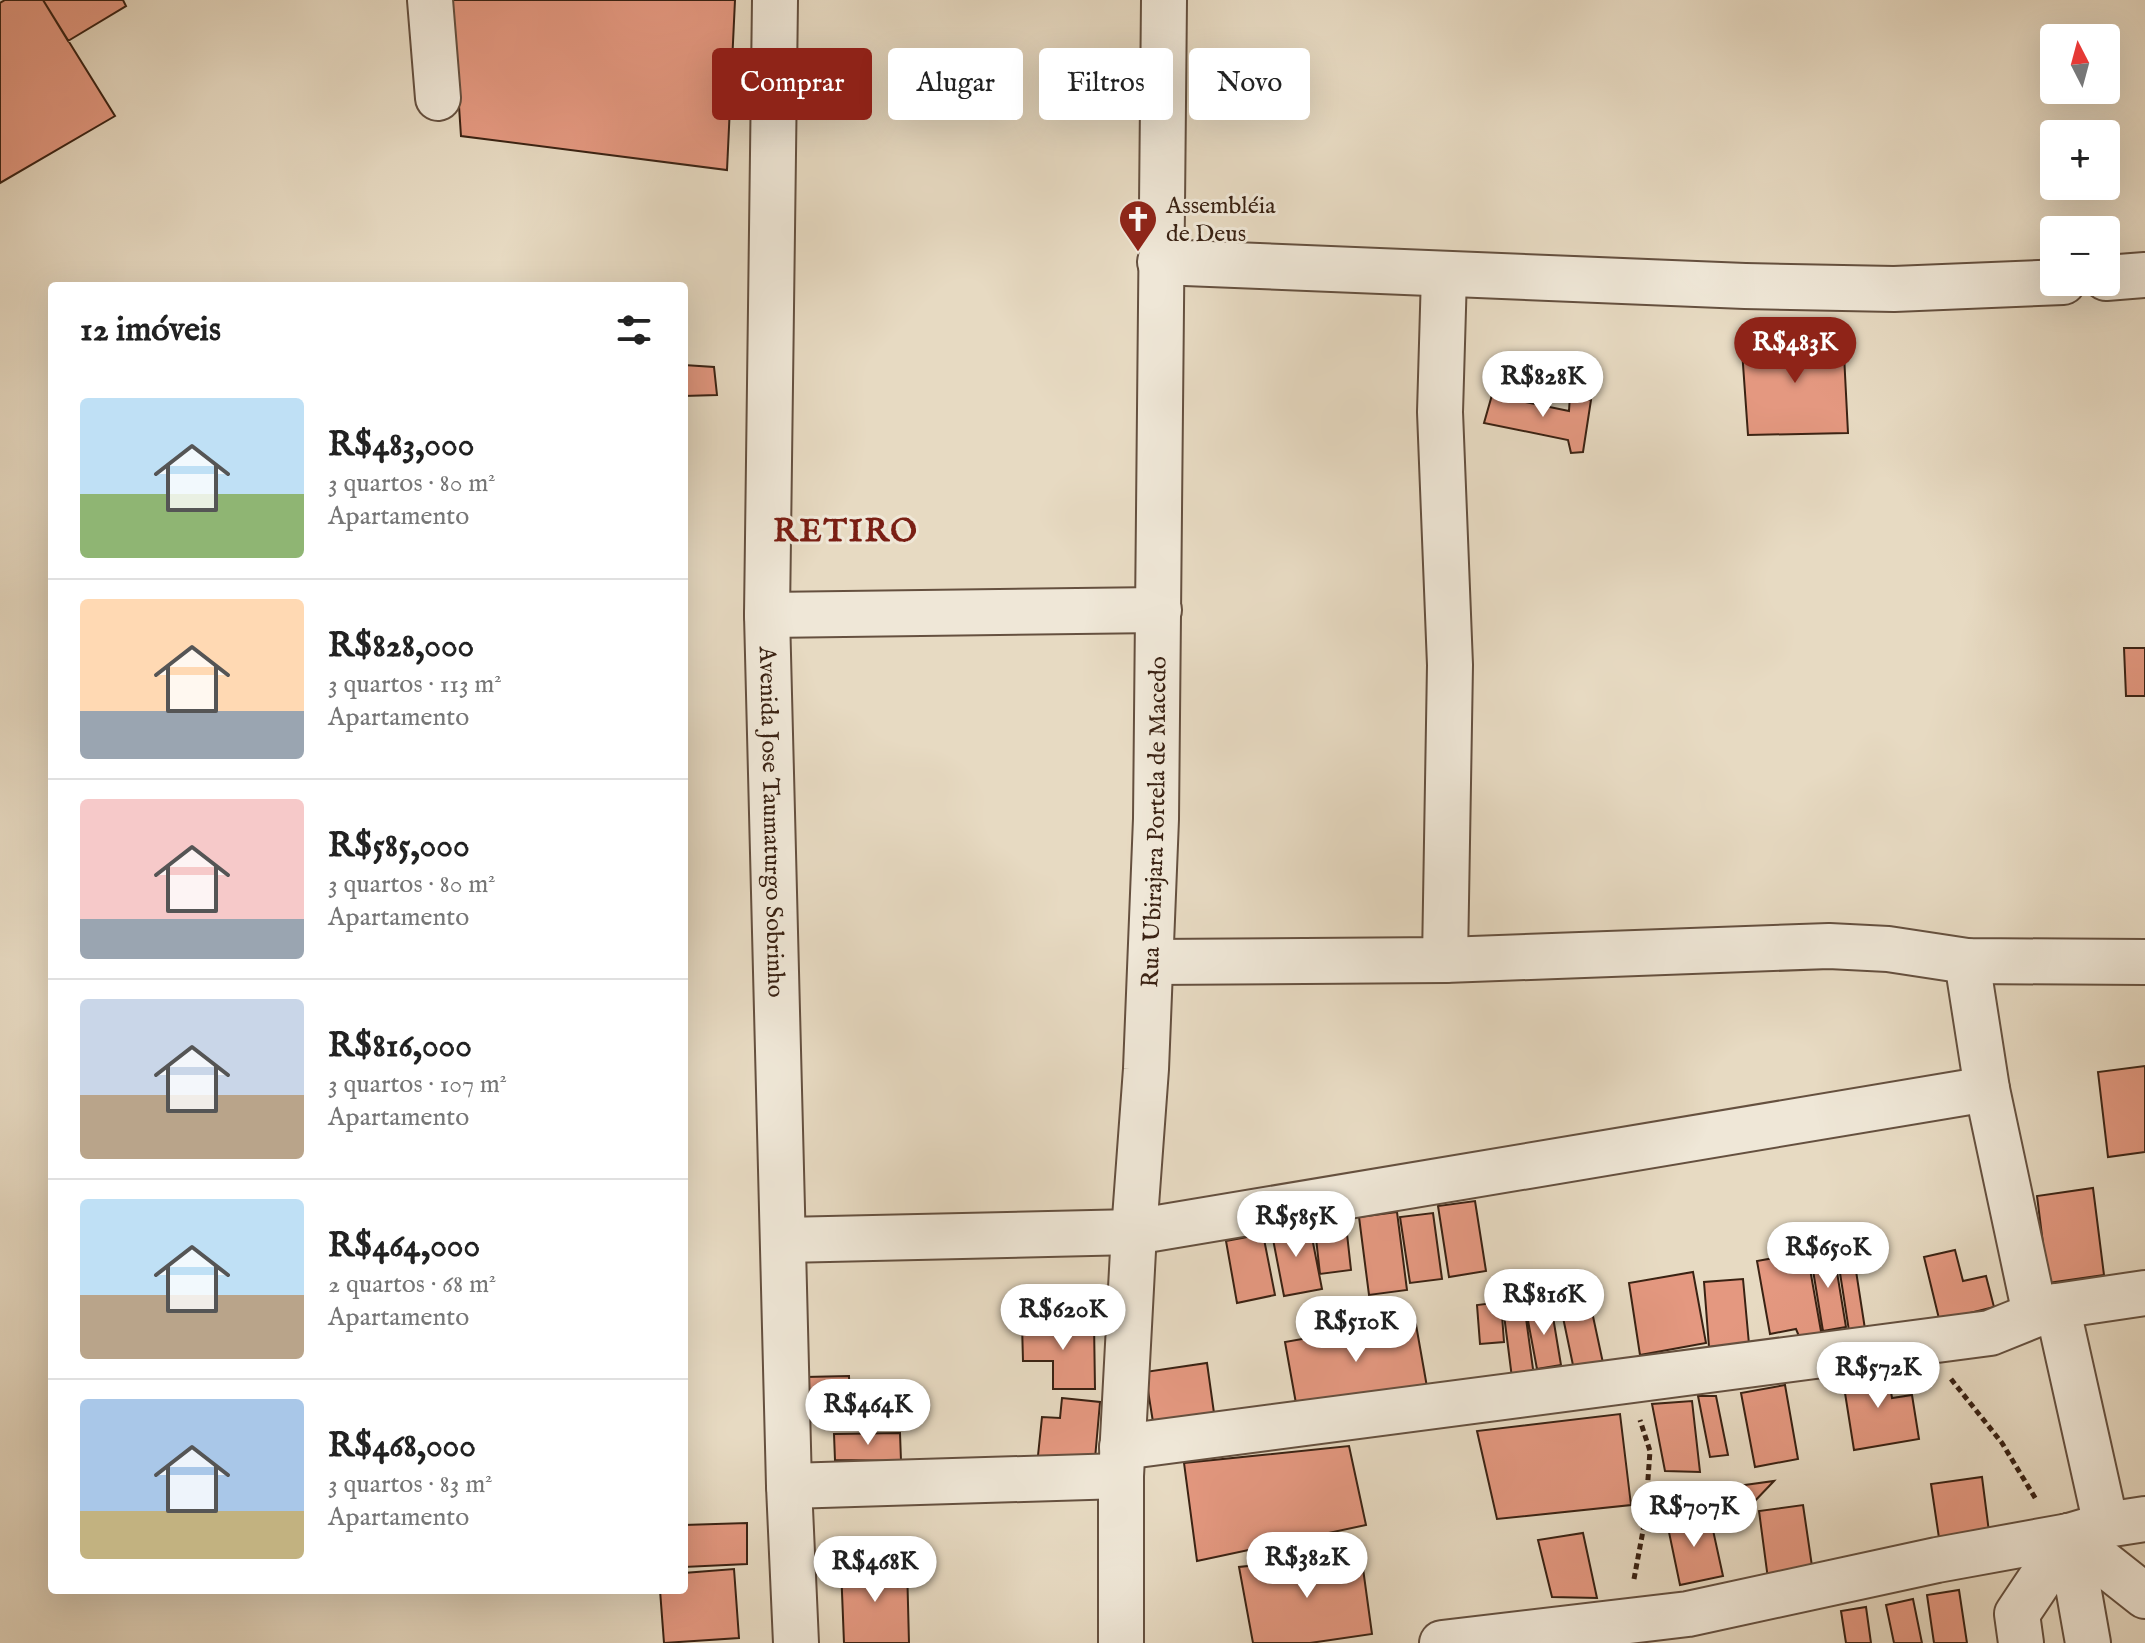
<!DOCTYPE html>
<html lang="pt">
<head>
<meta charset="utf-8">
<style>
	:root { --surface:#fff; --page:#f2f2f2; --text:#222; --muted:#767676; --line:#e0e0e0; --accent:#8f2418 }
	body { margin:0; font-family:"IM FELL English",serif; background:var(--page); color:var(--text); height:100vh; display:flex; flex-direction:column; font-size:30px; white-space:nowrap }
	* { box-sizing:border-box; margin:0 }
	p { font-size:26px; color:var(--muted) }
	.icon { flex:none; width:44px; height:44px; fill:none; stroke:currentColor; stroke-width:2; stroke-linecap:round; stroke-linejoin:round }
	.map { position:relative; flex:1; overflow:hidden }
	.details { position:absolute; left:48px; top:282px; width:640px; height:1312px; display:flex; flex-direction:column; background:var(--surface); border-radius:8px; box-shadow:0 8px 32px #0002 }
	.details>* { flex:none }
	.hud { position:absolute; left:712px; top:48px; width:760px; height:72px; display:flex; gap:16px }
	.needle { width:52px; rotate:354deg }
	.tools { position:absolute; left:2040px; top:24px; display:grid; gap:16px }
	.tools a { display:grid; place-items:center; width:80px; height:80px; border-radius:8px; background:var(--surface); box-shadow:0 8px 32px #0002; font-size:40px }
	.price { position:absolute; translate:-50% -68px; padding:0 18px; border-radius:28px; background:#fff; color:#222; font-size:26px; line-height:52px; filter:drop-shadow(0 2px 4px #0008) }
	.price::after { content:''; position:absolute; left:50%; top:48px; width:24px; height:18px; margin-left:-12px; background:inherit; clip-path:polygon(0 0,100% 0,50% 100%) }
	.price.on { background:var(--accent); color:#fff }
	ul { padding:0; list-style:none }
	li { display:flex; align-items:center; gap:24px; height:200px; padding:0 32px }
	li+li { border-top:2px solid var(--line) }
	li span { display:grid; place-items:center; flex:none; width:224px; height:160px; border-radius:8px; color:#555 }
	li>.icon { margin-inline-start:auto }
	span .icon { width:96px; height:96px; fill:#fffc; stroke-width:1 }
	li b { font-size:34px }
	h2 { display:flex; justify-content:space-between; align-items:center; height:96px; padding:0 32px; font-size:34px }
	.tag { padding:0 28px; border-radius:8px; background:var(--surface); box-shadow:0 8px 32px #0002; font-size:28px; line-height:72px }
	.tag.on { background:var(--accent); color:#fff }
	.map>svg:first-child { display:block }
	.building { fill:#e49880; stroke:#3a2213; stroke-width:2 }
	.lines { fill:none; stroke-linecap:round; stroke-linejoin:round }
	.minor-casing { stroke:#65503f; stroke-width:48 }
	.path { stroke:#3a2213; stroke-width:5; stroke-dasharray:6 4; stroke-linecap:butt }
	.minor { stroke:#efe7d7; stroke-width:44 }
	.labels { text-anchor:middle; stroke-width:6; stroke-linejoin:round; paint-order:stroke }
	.poi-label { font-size:24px; fill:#3a2213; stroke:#efe7d7; text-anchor:start }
	.street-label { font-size:24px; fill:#3a2213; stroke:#efe7d7 }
	.district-label { font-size:32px; font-weight:bold; letter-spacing:2px; fill:#7a1f14; stroke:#efe7d7 }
</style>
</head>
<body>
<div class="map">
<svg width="2145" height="1643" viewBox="0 0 2145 1643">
	<rect width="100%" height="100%" fill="#e7dac2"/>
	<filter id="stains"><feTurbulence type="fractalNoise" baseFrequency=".0025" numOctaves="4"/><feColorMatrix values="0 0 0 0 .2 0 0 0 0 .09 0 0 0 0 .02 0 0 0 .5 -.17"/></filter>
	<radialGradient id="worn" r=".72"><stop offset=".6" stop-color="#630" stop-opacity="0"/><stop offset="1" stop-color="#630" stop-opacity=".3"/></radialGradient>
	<path class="building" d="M 5,0 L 43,0 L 115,116 L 0,183 L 0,3 Z
		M 43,0 L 123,0 L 126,6 L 68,41 Z
		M 452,0 L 735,0 L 727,170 L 461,136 Z
		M 1843,335 L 1848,433 L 1748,435 L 1741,336 Z
		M 684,365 L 714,367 L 717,395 L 684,396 Z
		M 1492,395 L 1569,411 L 1570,395 L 1591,400 L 1583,452 L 1571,453 L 1568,440 L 1484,423 Z
		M 2124,648 L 2145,648 L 2145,696 L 2126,696 Z
		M 2145,1066 L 2145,1152 L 2108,1157 L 2098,1072 Z
		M 2093,1188 L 2104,1275 L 2048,1283 L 2037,1196 Z
		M 1475,1201 L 1486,1271 L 1449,1277 L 1438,1206 Z
		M 1397,1212 L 1407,1290 L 1369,1295 L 1359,1217 Z
		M 1433,1213 L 1442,1279 L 1410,1283 L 1400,1217 Z
		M 1345,1216 L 1351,1270 L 1320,1274 L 1314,1220 Z
		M 1309,1222 L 1322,1289 L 1284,1296 L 1271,1229 Z
		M 1263,1234 L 1275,1295 L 1237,1303 L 1226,1241 Z
		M 1833,1248 L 1846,1327 L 1823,1331 L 1810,1252 Z
		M 1955,1250 L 1963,1281 L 1986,1276 L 1994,1307 L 1970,1313 L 1973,1324 L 1942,1331 L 1924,1257 Z
		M 1807,1252 L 1822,1337 L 1801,1341 L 1796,1329 L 1770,1334 L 1757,1261 Z
		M 1854,1258 L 1865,1329 L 1849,1331 L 1838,1260 Z
		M 1693,1272 L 1706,1343 L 1640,1355 L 1629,1283 Z
		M 1585,1279 L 1603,1363 L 1574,1370 L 1556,1284 Z
		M 1743,1279 L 1749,1344 L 1709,1347 L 1704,1282 Z
		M 1501,1302 L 1504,1342 L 1480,1344 L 1477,1305 Z
		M 1524,1304 L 1534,1376 L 1512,1378 L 1503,1307 Z
		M 1551,1305 L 1561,1365 L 1537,1369 L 1526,1310 Z
		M 1415,1319 L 1427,1387 L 1297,1409 L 1285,1342 Z
		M 1094,1323 L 1095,1389 L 1053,1389 L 1053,1361 L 1023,1361 L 1022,1324 Z
		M 1207,1363 L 1214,1413 L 1153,1422 L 1145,1372 Z
		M 1887,1367 L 1892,1398 L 1912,1395 L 1919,1439 L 1854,1450 L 1842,1374 Z
		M 849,1376 L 850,1407 L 806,1407 L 805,1377 Z
		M 1785,1385 L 1798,1459 L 1755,1467 L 1741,1393 Z
		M 1698,1396 L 1716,1396 L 1728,1455 L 1710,1457 Z
		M 1062,1398 L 1100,1402 L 1094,1470 L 1037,1465 L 1042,1417 L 1060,1418 Z
		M 1692,1401 L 1700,1472 L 1665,1471 L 1652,1404 Z
		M 1620,1414 L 1631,1505 L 1497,1519 L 1477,1431 Z
		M 900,1433 L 901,1461 L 835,1460 L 834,1434 Z
		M 1349,1446 L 1366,1525 L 1197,1561 L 1184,1463 Z
		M 1982,1477 L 1989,1532 L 1939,1538 L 1931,1484 Z
		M 1774,1481 L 1751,1505 L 1704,1512 L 1701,1491 Z
		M 1803,1505 L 1813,1573 L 1768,1579 L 1759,1511 Z
		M 1665,1513 L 1711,1521 L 1723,1576 L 1680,1585 Z
		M 747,1523 L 747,1564 L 684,1567 L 684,1525 Z
		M 1583,1533 L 1597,1598 L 1552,1597 L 1538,1540 Z
		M 1361,1554 L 1372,1634 L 1310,1643 L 1253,1643 L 1239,1567 Z
		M 907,1565 L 909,1643 L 844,1643 L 841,1567 Z
		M 734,1569 L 739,1638 L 664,1643 L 660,1590 L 684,1590 L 684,1573 Z
		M 1959,1590 L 1967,1643 L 1934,1643 L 1927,1595 Z
		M 1913,1599 L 1922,1643 L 1894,1643 L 1886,1605 Z
		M 1866,1607 L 1871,1643 L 1846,1643 L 1841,1611 Z"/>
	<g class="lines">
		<defs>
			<g id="minor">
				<path d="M 430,0 L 438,98"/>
				<path id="s1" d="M 775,0 L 767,615 L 789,1486 L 796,1643"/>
				<path d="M 1160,262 L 1745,286 L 1894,289 L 2063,282"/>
				<path d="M 1444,275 L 1440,412 L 1450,665 L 1445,960"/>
				<path d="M 2106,278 L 2145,275"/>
				<path d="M 767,615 L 1159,610"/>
				<path d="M 1967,961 L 1987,1089 L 2035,1314"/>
				<path d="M 1151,962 L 1445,960 L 1829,946 L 1888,949 L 1967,961 L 2145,962"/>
				<path d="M 784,1240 L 1134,1232 L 1987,1089"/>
				<path d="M 2057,1306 L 2106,1525"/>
				<path d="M 1122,1447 L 1990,1333 L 2057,1306 L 2145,1293"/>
				<path d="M 789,1486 L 1121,1476"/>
				<path d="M 2069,1536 L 2088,1643"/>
				<path d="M 2069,1536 L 2145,1596"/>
				<path id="s2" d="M 1121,1643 L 1121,1476 L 1134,1232 L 1146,1069 L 1156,819 L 1164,0"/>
				<path d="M 1442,1643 L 1688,1614 L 1937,1560 L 2069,1536 L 2106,1525 L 2145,1519"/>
				<path d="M 2021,1643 L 2017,1614 L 2069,1536"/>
			</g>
		</defs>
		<use href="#minor" class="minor-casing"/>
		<path class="path" d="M 1951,1379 L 2002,1443 L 2037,1501
			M 1634,1579 L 1645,1520 L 1650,1451 L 1640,1420"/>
		<use href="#minor" class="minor"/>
	</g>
	<defs>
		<symbol id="church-pin" viewBox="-11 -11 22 30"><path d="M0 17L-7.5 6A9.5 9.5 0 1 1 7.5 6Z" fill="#8f2418" stroke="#efe7d7"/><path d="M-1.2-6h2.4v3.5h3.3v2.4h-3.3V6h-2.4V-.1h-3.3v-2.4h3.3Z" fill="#fff"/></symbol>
	</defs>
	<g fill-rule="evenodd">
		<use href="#church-pin" x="1116" y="197" width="44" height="60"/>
	</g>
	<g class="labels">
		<g class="poi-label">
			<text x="1166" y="213">Assembléia<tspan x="1166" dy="28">de Deus</tspan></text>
		</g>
		<g class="street-label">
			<text dy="8" stroke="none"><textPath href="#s1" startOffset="822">Avenida Jose Taumaturgo Sobrinho</textPath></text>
			<text dy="8" stroke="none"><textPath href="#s2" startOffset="822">Rua Ubirajara Portela de Macedo</textPath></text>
		</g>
		<g class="district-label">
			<text x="846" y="541">RETIRO</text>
		</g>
	</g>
	<rect width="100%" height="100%" filter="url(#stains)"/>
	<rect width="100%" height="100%" fill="url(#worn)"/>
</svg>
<div class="tools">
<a><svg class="needle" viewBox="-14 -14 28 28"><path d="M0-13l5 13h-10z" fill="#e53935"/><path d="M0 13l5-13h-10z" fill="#767676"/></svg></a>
<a>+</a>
<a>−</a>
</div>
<b class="price on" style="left:1795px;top:385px">R$483K</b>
<b class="price" style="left:1543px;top:419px">R$828K</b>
<b class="price" style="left:1296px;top:1259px">R$585K</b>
<b class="price" style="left:1828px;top:1290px">R$650K</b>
<b class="price" style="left:1544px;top:1337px">R$816K</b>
<b class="price" style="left:1063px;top:1352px">R$620K</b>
<b class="price" style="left:1356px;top:1364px">R$510K</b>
<b class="price" style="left:1878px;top:1410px">R$572K</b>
<b class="price" style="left:868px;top:1447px">R$464K</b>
<b class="price" style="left:1694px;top:1549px">R$707K</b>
<b class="price" style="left:1307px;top:1600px">R$382K</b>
<b class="price" style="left:875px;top:1604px">R$468K</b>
<div class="hud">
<a class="tag on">Comprar</a>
<a class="tag">Alugar</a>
<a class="tag">Filtros</a>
<a class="tag">Novo</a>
</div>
<section class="details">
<h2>12 imóveis<svg class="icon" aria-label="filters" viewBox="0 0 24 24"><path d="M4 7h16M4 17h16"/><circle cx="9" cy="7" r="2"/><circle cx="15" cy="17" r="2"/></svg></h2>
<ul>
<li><span style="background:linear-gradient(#bfe0f5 60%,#8fb573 0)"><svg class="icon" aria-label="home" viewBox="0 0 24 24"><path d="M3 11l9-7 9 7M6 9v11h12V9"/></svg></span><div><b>R$483,000</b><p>3 quartos · 80 m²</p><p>Apartamento</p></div></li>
<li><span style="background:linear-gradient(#ffd9b3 70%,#9aa5b1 0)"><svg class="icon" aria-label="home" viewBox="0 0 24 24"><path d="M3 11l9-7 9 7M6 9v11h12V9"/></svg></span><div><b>R$828,000</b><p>3 quartos · 113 m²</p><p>Apartamento</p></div></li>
<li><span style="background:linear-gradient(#f6c9c9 75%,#9aa5b1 0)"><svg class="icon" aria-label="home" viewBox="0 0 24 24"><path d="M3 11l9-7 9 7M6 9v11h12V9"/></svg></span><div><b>R$585,000</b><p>3 quartos · 80 m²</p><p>Apartamento</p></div></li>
<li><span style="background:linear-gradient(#c9d6e8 60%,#b9a48a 0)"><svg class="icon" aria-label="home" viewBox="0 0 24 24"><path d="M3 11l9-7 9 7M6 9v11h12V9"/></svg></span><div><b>R$816,000</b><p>3 quartos · 107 m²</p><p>Apartamento</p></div></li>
<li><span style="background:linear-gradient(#bfe0f5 60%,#b9a48a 0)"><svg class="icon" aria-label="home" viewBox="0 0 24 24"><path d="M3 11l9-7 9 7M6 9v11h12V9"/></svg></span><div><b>R$464,000</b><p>2 quartos · 68 m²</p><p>Apartamento</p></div></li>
<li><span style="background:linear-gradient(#a9c7e8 70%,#c2b280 0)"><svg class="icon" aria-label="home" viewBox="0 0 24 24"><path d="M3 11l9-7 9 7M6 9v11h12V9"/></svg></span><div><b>R$468,000</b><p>3 quartos · 83 m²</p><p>Apartamento</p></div></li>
</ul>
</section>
</div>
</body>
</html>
